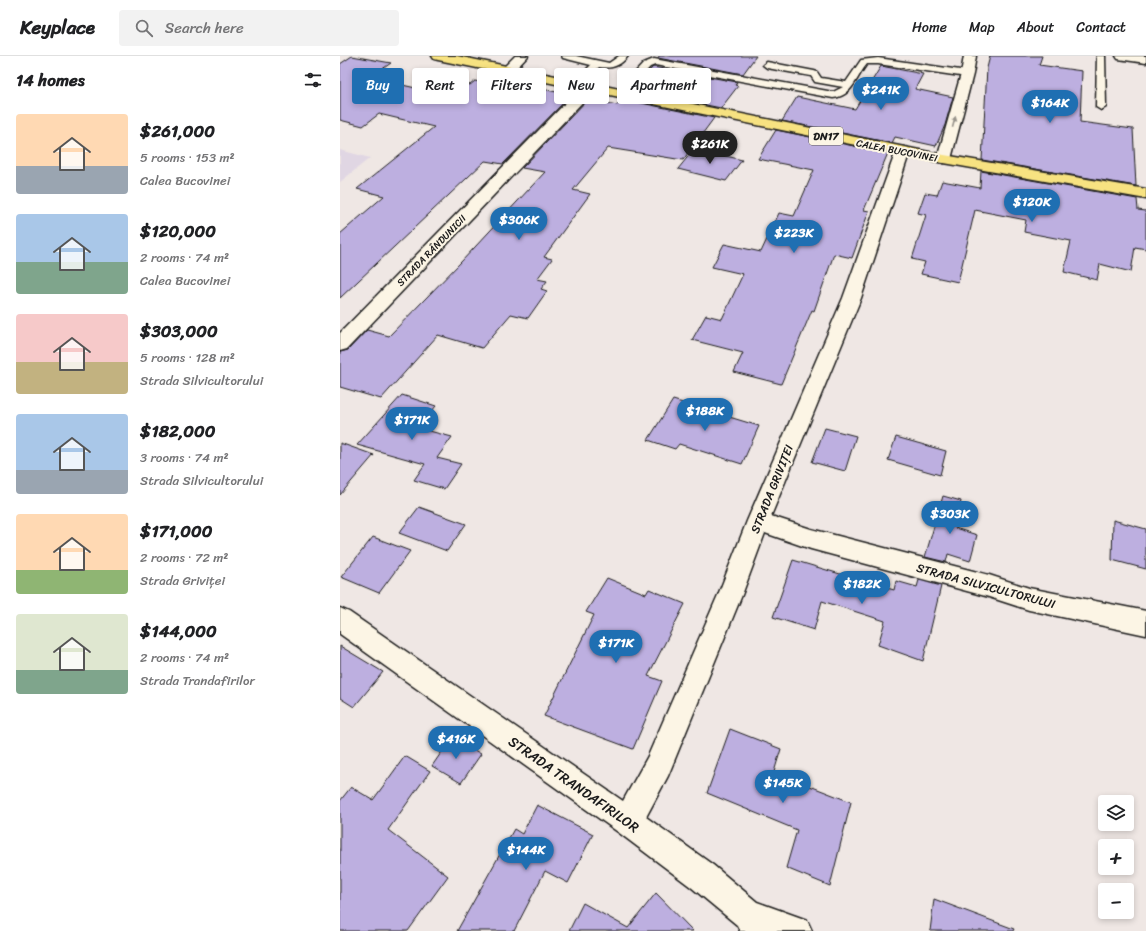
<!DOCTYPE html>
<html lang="en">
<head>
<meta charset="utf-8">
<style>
	:root { --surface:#fff; --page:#f2f2f2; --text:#202124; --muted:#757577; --line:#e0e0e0; --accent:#1f6fb2 }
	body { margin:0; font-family:Sriracha,sans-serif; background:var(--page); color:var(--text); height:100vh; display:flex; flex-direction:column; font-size:15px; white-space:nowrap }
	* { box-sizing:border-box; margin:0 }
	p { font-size:13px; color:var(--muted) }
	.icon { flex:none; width:22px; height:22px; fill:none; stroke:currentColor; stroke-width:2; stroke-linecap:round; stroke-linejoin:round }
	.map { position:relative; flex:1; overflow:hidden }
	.drawer { display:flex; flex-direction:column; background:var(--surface); width:340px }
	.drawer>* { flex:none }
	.top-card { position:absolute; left:12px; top:12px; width:380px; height:36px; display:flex; gap:8px }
	.fabs { position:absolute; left:758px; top:739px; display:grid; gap:8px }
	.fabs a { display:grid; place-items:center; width:36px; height:36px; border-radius:4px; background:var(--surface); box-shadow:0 2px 6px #0003; font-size:20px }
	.price { position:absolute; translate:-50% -34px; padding:0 9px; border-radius:14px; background:var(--accent); color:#fff; font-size:13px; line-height:26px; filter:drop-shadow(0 1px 2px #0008) }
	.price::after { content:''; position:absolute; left:50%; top:24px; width:12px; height:9px; margin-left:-6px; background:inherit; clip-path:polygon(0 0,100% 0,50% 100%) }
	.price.on { background:#222; color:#fff }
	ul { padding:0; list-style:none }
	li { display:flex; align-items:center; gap:12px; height:100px; padding:0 16px }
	li span { display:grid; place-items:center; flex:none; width:112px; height:80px; border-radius:4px; color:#555 }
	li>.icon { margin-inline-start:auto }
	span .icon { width:48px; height:48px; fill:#fffc; stroke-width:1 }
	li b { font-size:17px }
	h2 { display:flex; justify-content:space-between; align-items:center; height:48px; padding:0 16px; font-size:17px }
	.tag { padding:0 14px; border-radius:4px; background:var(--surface); box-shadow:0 2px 6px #0003; font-size:14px; line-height:36px }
	.tag.on { background:var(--accent); color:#fff }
	header { display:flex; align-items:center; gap:24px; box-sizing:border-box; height:56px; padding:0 20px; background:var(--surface); border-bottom:1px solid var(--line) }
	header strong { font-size:19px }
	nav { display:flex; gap:22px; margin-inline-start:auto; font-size:14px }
	.search { width:280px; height:36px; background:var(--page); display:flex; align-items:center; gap:10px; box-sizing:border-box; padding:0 14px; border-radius:4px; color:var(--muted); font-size:15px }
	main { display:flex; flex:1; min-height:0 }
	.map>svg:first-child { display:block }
	.built { fill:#e0d6e3 }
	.building { fill:#bdafe0; stroke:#1c1c1c }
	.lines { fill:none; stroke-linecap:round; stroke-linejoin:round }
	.service-casing { stroke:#1c1c1c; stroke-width:3 }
	.minor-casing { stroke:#1c1c1c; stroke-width:3 }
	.tertiary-casing { stroke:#1c1c1c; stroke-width:3 }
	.trunk-casing { stroke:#1c1c1c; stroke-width:3 }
	.service { fill:#fcf5e5; fill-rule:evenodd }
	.minor { fill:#fcf5e5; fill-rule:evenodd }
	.tertiary { fill:#fcf5e5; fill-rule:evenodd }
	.trunk { fill:#f7e281; fill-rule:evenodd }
	.oneway { fill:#97938b }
	.labels { text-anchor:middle; stroke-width:4; stroke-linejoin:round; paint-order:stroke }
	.far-street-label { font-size:10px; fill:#1c1c1c; stroke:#fcf5e5 }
	.shield { fill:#fcf5e5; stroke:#5f5d58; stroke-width:1 }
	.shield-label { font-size:11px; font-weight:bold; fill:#1c1c1c }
	.street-label { font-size:12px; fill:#1c1c1c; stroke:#fcf5e5 }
	.near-street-label { font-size:14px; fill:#1c1c1c; stroke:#fcf5e5 }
</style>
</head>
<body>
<header>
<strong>Keyplace</strong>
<div class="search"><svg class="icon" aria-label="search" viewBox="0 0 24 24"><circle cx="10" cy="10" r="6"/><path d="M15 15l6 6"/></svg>Search here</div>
<nav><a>Home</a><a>Map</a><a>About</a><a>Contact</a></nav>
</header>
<main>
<section class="drawer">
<h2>14 homes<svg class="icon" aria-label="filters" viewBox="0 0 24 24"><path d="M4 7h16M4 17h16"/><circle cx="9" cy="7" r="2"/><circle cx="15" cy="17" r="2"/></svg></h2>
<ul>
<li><span style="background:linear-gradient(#ffd9b3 65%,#9aa5b1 0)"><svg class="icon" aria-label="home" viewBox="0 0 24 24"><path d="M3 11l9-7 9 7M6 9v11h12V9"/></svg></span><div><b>$261,000</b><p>5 rooms · 153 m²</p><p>Calea Bucovinei</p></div></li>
<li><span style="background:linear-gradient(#a9c7e8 60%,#7fa58c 0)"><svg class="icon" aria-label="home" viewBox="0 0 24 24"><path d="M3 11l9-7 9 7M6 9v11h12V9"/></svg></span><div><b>$120,000</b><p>2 rooms · 74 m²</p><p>Calea Bucovinei</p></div></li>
<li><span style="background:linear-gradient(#f6c9c9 60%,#c2b280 0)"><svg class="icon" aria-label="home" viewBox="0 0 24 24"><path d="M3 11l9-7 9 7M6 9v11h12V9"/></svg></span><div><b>$303,000</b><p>5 rooms · 128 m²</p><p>Strada Silvicultorului</p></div></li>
<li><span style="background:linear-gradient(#a9c7e8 70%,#9aa5b1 0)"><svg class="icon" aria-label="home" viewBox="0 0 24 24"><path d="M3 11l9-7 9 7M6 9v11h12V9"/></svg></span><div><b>$182,000</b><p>3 rooms · 74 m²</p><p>Strada Silvicultorului</p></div></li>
<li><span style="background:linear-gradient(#ffd9b3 70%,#8fb573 0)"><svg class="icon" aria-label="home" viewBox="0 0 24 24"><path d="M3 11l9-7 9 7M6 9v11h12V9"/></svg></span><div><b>$171,000</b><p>2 rooms · 72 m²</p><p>Strada Griviței</p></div></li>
<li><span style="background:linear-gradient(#dfe7d0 70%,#7fa58c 0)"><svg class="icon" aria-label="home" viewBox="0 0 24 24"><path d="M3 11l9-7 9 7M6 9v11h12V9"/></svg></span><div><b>$144,000</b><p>2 rooms · 74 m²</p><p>Strada Trandafirilor</p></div></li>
</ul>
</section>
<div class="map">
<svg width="806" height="875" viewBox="0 0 806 875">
	<rect width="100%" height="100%" fill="#efe7e4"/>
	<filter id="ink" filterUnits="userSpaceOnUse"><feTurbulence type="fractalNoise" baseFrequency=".025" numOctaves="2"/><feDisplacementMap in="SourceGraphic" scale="8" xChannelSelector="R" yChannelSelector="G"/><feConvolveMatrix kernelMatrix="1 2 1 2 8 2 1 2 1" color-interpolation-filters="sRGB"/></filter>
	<g filter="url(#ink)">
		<path class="built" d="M 0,94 L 30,102 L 0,126 Z"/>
		<path class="building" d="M 12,0 L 51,7 L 38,16 L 48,18 L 40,24 L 98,37 L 113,25 L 130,29 L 135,25 L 196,38 L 202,33 L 231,39 L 163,108 L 145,105 L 0,242 L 0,178 L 44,140 L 17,133 L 94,71 L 39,58 L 23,70 L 0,64 L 0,8 Z
			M 319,0 L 416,0 L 403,18 L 318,2 Z
			M 650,0 L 702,0 L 699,9 L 742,15 L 740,66 L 793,73 L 796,130 L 642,104 L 647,12 Z
			M 541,10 L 583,18 L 575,33 L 613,41 L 605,69 L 596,90 L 555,81 L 552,87 L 442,65 L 457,41 L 515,53 Z
			M 313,11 L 397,26 L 395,29 L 398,30 L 381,52 L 291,34 Z
			M 248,43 L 277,49 L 282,43 L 374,62 L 343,104 L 268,92 L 233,134 L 250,138 L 204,201 L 212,203 L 197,223 L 207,225 L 201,233 L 207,235 L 188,262 L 171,258 L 142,292 L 98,279 L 41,343 L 0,331 L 0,296 L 8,294 L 27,274 L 49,280 L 121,206 L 205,116 L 182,112 Z
			M 436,74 L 548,97 L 524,154 L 529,155 L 512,202 L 494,198 L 474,255 L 472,254 L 441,328 L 394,316 L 403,297 L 352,284 L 366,259 L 382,263 L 403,218 L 372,211 L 384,188 L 421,196 L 439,157 L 454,160 L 474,114 L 418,103 Z
			M 355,92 L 402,104 L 386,125 L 338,113 Z
			M 641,115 L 797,143 L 798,154 L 806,155 L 806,193 L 795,191 L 791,216 L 760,208 L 757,224 L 724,216 L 731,185 L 684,176 L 686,164 L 635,154 L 618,226 L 581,218 L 585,206 L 572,203 L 586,159 L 578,157 L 585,137 L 597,139 L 602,125 L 640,132 Z
			M 62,339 L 96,350 L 78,372 L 112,381 L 97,402 L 121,408 L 104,433 L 74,424 L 85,408 L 17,389 Z
			M 333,344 L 419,370 L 402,408 L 339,388 L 335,393 L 308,384 Z
			M 485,372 L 516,380 L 505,415 L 472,406 Z
			M 556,381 L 606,395 L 600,419 L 548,404 Z
			M 0,387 L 34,399 L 0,439 Z
			M 603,440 L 621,445 L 615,472 L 637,479 L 630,505 L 608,498 L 606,506 L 585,501 Z
			M 79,451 L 126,468 L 107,495 L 59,477 Z
			M 773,464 L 806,473 L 806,513 L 772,504 Z
			M 33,481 L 70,495 L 39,537 L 1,521 Z
			M 453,504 L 554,534 L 556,525 L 577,531 L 579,524 L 601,530 L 583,605 L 538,589 L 545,565 L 482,545 L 474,574 L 433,561 Z
			M 267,522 L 306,538 L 309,533 L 345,548 L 308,620 L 322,625 L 293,693 L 204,660 L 254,559 L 246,556 Z
			M 0,590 L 43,616 L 14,651 L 0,642 Z
			M 390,673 L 441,693 L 434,716 L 511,746 L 490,830 L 446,812 L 457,774 L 367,737 Z
			M 112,681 L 141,698 L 121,727 L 92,710 Z
			M 65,700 L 90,715 L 48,774 L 108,820 L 68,875 L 0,875 L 0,745 L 11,731 L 33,744 Z
			M 197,749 L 253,778 L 228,827 L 205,815 L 174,875 L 117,875 L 174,773 L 182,778 Z
			M 316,837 L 353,875 L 229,875 L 243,847 L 288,872 Z
			M 594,843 L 674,873 L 673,875 L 590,875 Z"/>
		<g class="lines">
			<defs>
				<path id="service" d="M 222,0 L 236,0 L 269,7 L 279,0 L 288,0 C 280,10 272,13 259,11 L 239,30 L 236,31 L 232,28 L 251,9 L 223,2 Z
					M 757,0 L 765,0 L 766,51 L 761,54 L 756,51 Z
					M 538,2 L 627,15 L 631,18 L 627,21 L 538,8 L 527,8 C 516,21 513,40 493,42 L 315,9 L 310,11 L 283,40 L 277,40 L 275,38 L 304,7 L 314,3 L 493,36 L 503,31 L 475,26 L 471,20 L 427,12 L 423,9 L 427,6 L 474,15 L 477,16 L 481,22 L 506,26 L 521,4 Z"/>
				<path id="minor" d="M 776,0 L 806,0 L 806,7 L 778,3 Z
					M 249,27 L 254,28 L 256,31 L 254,34 L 7,293 L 0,295 L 0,277 L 244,28 Z
					M 563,91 L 568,92 L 570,95 L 521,242 L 431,460 L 471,473 L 649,519 L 689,532 L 806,555 L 806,579 L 689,554 L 649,541 L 471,493 L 425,477 L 402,539 L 328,720 L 306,761 L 373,809 L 417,846 L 467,864 L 472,875 L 400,875 L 397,869 L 351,831 L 278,776 L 0,578 L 0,552 L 9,556 L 283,745 L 308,700 L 378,539 L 407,465 L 503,242 L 556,95 L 558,92 Z"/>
				<path id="tertiary" d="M 175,0 L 188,0 L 172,17 L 162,17 L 161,14 Z
					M 624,0 L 636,0 L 633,18 L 611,103 L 609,106 L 604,107 L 599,106 L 597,103 L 621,18 Z"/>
				<path id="trunk" d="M 92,0 L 117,0 L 604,99 L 806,133 L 806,143 L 604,107 L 98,4 L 94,3 Z"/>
			</defs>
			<use href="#service" class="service-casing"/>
			<use href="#minor" class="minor-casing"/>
			<use href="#tertiary" class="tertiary-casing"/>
			<use href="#trunk" class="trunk-casing"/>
			<use href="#service" class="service"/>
			<use href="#minor" class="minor"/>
			<use href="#tertiary" class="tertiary"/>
			<use href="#trunk" class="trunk"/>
		</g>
		<defs><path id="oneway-solid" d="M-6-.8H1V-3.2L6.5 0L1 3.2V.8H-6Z"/></defs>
		<use class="oneway" href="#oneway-solid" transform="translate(614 66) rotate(-75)"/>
	</g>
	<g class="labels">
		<g class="far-street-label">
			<text transform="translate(557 94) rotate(11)" y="4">CALEA BUCOVINEI</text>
			<text transform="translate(91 194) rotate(-46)" y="4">STRADA RÂNDUNICII</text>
		</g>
		<rect class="shield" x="469" y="71" width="34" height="18" rx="3"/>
		<g class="shield-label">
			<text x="486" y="84">DN17</text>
		</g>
		<g class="street-label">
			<text transform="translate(432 433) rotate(-68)" y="4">STRADA GRIVIȚEI</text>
			<text transform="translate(646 530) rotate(15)" y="4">STRADA SILVICULTORULUI</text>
		</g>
		<g class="near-street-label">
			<text transform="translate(234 728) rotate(35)" y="5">STRADA TRANDAFIRILOR</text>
		</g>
	</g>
</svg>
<div class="fabs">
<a><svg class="icon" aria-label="layers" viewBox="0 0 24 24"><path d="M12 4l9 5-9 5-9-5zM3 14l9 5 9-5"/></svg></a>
<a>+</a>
<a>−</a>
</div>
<b class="price" style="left:541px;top:55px">$241K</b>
<b class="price" style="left:710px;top:68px">$164K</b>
<b class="price on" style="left:370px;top:109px">$261K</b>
<b class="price" style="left:692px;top:167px">$120K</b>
<b class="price" style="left:179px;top:185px">$306K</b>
<b class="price" style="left:454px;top:198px">$223K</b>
<b class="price" style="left:365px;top:376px">$188K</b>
<b class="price" style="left:72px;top:385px">$171K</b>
<b class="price" style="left:610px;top:479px">$303K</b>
<b class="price" style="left:522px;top:549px">$182K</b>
<b class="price" style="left:276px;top:608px">$171K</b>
<b class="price" style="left:116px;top:704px">$416K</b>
<b class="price" style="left:443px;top:748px">$145K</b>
<b class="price" style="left:186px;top:815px">$144K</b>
<div class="top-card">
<a class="tag on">Buy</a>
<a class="tag">Rent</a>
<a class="tag">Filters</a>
<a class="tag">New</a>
<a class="tag">Apartment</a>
</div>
</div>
</main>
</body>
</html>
